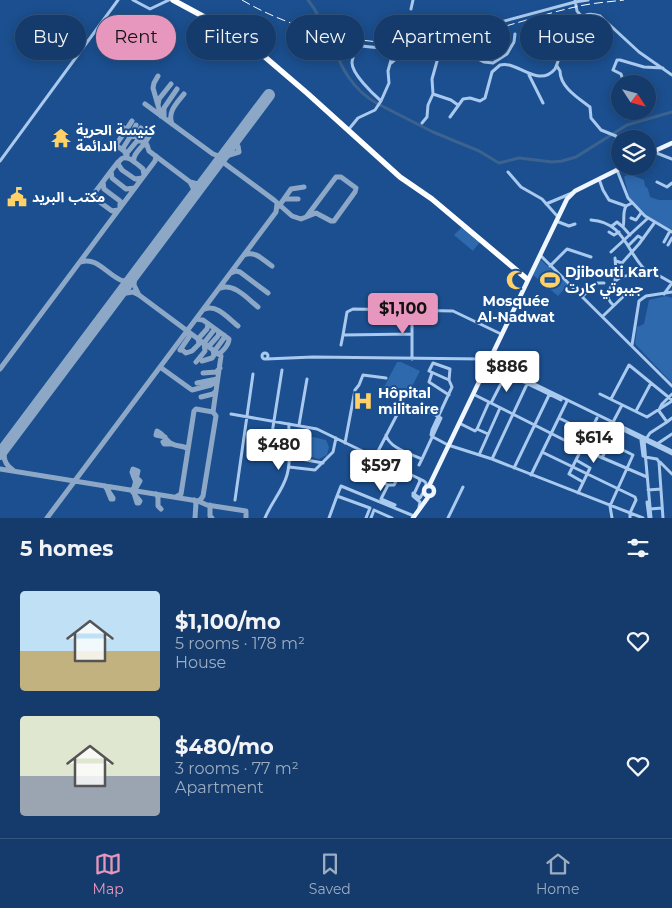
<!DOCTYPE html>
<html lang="en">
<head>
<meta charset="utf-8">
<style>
	:root { --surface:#143b6b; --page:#1d4271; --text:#f1f3f6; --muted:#9dadc1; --line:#33557e; --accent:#e797bd }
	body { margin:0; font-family:Montserrat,"Noto Sans Arabic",sans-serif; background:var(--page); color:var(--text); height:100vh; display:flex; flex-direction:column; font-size:19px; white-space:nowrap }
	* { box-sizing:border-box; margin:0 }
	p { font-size:16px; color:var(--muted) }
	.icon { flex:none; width:28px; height:28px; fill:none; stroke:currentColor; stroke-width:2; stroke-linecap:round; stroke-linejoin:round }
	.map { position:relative; height:518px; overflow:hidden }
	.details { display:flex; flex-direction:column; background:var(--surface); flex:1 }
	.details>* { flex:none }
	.top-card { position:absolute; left:15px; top:15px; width:642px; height:45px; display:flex; gap:10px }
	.needle { width:32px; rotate:126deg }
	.buttons { position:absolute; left:611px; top:75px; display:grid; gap:10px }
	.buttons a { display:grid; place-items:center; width:45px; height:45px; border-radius:50%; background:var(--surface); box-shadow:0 2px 12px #0003,0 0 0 1px var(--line); font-size:25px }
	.price { position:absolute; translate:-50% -42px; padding:0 11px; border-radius:5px; background:#fff; color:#222; font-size:16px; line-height:32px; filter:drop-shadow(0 1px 2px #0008) }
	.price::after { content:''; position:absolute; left:50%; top:30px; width:15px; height:11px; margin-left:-8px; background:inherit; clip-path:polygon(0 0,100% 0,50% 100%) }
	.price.on { background:var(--accent); color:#111 }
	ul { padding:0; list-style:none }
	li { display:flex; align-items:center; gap:15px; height:125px; padding:0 20px }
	li span { display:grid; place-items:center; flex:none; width:140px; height:100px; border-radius:5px; color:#555 }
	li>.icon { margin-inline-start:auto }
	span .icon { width:60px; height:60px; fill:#fffc; stroke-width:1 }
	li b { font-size:21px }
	h2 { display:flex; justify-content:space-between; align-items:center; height:60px; padding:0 20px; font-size:21px }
	.chip { padding:0 18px; border-radius:22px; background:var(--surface); box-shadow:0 2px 12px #0003,0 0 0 1px var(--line); font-size:18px; line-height:45px }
	.chip.on { background:var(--accent); color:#111 }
	.menu { display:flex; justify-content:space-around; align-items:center; height:70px; border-top:1px solid var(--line); background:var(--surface); font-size:14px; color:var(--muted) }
	.menu a { display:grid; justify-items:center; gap:2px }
	.menu .on { color:var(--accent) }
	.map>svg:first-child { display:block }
	.green { fill:#2e69ad }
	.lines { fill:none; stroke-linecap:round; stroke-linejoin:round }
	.river { stroke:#3c6290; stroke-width:3 }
	.taxiway { stroke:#8da7c7; stroke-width:5 }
	.runway { stroke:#8da7c7; stroke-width:12 }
	.minor { stroke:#a9c9ee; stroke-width:3 }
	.major { stroke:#f0f6ff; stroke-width:4.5 }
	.highway { stroke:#fff; stroke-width:5.5 }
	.rail { stroke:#fff; stroke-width:1; stroke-dasharray:9 4; stroke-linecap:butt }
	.labels { text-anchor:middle; stroke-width:4; stroke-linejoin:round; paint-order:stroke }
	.poi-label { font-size:14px; font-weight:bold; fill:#fff; stroke:#1b4f8f; text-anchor:start }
</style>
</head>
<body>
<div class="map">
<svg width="672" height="518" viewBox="0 0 672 518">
	<rect width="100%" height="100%" fill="#1b4f8f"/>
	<path class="green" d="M 631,172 L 634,176 L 644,180 L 645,186 L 648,189 L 650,197 L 659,200 L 672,200 L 672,230 L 646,215 L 629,197 L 624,177 Z
		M 462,227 L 480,242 L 473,251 L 454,235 Z
		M 540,259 L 568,285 L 558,296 L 533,275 Z
		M 666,296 L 672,298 L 672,383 L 635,344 L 637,327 L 644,324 L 649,300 Z
		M 397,362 L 401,362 L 420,371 L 405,400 L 403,401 L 382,391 Z
		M 295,433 L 326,440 L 329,447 L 327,455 L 319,459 L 291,451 L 290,450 L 290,438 Z"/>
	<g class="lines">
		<path class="river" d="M 308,0 C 335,34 335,81 378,104
			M 380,105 L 433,132 L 479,151 L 499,163 L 519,158 L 552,162 L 562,161 L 576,157 L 627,125 L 672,112"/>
		<path class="taxiway" d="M 158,76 L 154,83 L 153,88 L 161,116
			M 145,104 L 213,154 L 219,156 L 225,154
			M 158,105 L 159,99 L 171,84
			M 164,117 L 164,108 L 177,89
			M 172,124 C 167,112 177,103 184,94
			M 121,126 L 147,145 L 149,151 L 190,182 L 198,184 L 204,181
			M 128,131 L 128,127 L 132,121
			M 132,134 L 136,125
			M 137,137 L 137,134 L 141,128
			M 146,144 L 146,141 L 150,135
			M 124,151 L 117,146 L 117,143 L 125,132 L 129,131
			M 127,157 L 127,153 L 137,141 L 141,141 L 146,131
			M 127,157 L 123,148 L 130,137 L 135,136
			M 223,157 L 239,152 L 238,146 L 232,144
			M 118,162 L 111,171 L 112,178 L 126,189 L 135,188
			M 134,162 C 132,156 139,150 143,145 L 147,145
			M 218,163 L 224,163 L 274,200 L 292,216 L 301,219 L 316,213 L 331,221 L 334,221 L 355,192 L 356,188 L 341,177 L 336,177 L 307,216
			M 111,171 L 96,191 L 95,196 L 97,200 L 112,211 L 118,210
			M 142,178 L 135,179 L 122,170 L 118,164 C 123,150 136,163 143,169 L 144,175
			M 103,182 L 104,189 L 120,201 L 120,208
			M 190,182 L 194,190 L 193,197
			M 284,199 L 298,199
			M 279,206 L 291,189 L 304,187
			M 244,255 C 255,250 263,260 272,266
			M 81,262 C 97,256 108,276 123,281 L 132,278
			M 231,273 L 236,271 L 240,272 L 268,293
			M 221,288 C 234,283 248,299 258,307
			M 120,294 L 133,292 L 139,295 L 134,285 L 135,274
			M 139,295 L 221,356 L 213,412
			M 205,309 C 217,304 229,319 238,326
			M 196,319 L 203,320 L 229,339 C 229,344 223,352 218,354
			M 198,339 L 207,329 L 208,324
			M 209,346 L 218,336 L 219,332
			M 181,349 L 186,353 L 192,351 L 199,344 L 198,338
			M 180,350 L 189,337 L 188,331
			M 213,350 L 216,349 L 224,338 L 224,335
			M 202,361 L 212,358 L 214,355 L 213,350
			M 196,362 L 205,351 L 204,343 L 214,330 L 214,328
			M 160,367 L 192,390 L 211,385 L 217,381
			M 0,369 L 155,161 L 156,156
			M 203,373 L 216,372 L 220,368
			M 197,383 L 217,379
			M 201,397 L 213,394 L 216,391
			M 165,437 L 156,435 L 157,431 C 163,433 166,441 172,444 C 178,447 183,445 188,449
			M 165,441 L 173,444 L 164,444 L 163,442 Z
			M 6,446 C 2,456 4,464 13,470
			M 0,469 L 198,501 L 207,505 L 246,511 L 246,518
			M 105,486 L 113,498 L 113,499 L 111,499 L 107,489
			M 131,490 L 140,501 L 139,503 L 137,503 L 134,493
			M 132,490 L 134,488 L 138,471 L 133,469 L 132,472 L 135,480 L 138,479 L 140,481 L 136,488 L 133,490
			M 156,494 L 158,497 L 158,506 L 161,509
			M 176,497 L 181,494 L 194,411 L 196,409 L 213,412 L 216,416 L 203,496 L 201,499 L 198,501
			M 194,500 L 196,503 L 195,518
			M 210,505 L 210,516 L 212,518
			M 47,518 L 276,212 L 277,204"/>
		<path class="runway" d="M 0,454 L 269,95"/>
		<path class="minor" d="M 133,0 L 150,9 L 169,0
			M 575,0 L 577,11 L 582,17
			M 411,9 L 413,0
			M 354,42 C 358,50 353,54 352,62 C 351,73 373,94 381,101
			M 335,44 L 336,37 L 350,40 L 361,46 L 391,49 L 436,48 L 446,45 L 453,47 L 484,62 L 493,63 L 507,54 L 514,42 L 515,34
			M 391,63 L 407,49
			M 557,66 L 560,71 C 560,87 578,98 590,107 L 591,118 L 601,130 L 616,136 L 620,147
			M 529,75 L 543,103
			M 639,84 L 623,80 L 621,74 L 613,70 L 617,60 L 620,60 L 644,67 L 663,68
			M 433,94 L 451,100 L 458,105
			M 450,117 L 463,99 L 470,98 L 480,101 L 485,98 L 492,72 L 500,65 C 517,60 538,89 555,69 C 559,60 562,47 567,39 C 570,35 573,33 576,30 C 583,19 582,10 600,16 L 639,52 L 672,75
			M 422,123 L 427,117 L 428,105 L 433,94 L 432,79 L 441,47 L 440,38 L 444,34 L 486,26 L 575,2 L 588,0
			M 349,129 L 358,118 L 375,110 L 381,101 L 389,83 L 388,71 L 394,49
			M 654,152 L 672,159
			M 0,161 L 118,0
			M 617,170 L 628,198 L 645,216 L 672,232
			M 508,172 L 521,187 L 542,199 L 558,217
			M 599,179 L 603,190 L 609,200 L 626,206
			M 657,182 L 667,187 L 672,183
			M 546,204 L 572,193
			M 631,218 L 636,220 L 641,213
			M 591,220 C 624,222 626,251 646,271
			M 556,221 L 569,226 L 575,224
			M 612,226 L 617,222 L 623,227
			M 609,232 L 614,235 L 619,232
			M 630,235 L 623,227 C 625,220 622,214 626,206 L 632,203
			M 664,242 L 670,231
			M 668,245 L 672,238
			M 628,246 L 638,236 L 643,239
			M 611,252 L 648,218
			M 540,255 L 672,386
			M 615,258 L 616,271 L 614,276 L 615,279
			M 616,261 L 622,263 L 639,244 L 655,222
			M 550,266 L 567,249 L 591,257
			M 664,294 L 672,283
			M 582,297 L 596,283 L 604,283
			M 613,305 C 609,301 607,298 609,291 C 615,276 623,276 638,274 C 642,273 645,271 649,270 L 672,283
			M 603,316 L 627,293
			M 343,335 L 347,312 L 353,309 L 453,311 L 501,334
			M 341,345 L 343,335 L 412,334
			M 632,345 L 639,301 L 646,296 L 672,292
			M262 356a3 3 0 1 1 6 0a3 3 0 1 1-6 0Z
			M 266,359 L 313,357 L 483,359 L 672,451
			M 412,359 L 412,310
			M 478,363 L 491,366 L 561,400
			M 282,370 L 270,446 L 272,449 L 289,451
			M 432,373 L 429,382 L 449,395
			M 515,377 L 524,359
			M 449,380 L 450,369 L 433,363 L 429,371 L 449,380 L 452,387 L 432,430 L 431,435 L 433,437 L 448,445 L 492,459 L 643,518
			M 473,394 L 582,449 L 647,477
			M 600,394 L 647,417 L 672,401
			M 611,399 L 629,365 L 672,400
			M 491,403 L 506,374
			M 659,410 L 662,404 L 672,394
			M 636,411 L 651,383
			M 231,414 L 317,429 L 424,481 L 426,483 L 426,487
			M 559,418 L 633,455 L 610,506 L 612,518
			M 667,422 L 672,418
			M 459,423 L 475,431 L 477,429
			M 612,424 L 622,405
			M 299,425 L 307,379
			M 621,429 L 672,454
			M 488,434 L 477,429 L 489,402
			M 646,439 L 650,433 L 667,422 L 659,411
			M 641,440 L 643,456
			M 644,440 L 651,518
			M 345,443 L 355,390 L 359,385 L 363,375 L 386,378
			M 657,444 L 672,434
			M 542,452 L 635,497 L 636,500 L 630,513 L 630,518
			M 479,455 L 500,408
			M 290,457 L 323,463
			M 375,457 L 401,407 L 412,411 L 422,408 L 441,418 L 422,459 C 411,454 389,448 386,435
			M 645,457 L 657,459 L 659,462 L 663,518
			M 377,458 L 375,463 L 378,468 L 398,480
			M 602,458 L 609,443
			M 492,459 L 528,382
			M 576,460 L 590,468 L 578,493
			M 660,462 L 672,474
			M 419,465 L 422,459
			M 289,467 L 315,470 L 333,452 L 336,438
			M 514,468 L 550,393
			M 531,475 L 567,401
			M 375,479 L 388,485 L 394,485 L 402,470
			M 419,479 L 420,481 L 414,494 L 420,498 L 424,491
			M 583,482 L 569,474 L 597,418
			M 388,485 L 381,499 L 395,505
			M 648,490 L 661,489
			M 413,493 L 413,496 L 420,502 L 419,507
			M 337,496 L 341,486 L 414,516
			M 235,500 L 253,374
			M 647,502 L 649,518
			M 650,509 L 662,508
			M 265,518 C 271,503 283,490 287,475 C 292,458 288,441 289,424
			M 329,518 L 337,496 L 370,508 L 366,518
			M 371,518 L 374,510 L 392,518
			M 448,518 L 463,487"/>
		<path class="major" d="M 648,154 L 672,143
			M 481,359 L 491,354
			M 479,363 L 481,374
			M424 491a5 5 0 1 1 10 0a5 5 0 1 1-10 0Z
			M 429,486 L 567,199 L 575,191 L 625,166
			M 413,518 L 429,496"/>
		<path class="highway" d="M 173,0 L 234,33 L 251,45 L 307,93 L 400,177 L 432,199 L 527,279"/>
		<path class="rail" d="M 242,0 C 305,37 385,51 456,38 C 496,31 535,16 575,7 C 591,3 608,2 624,0"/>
	</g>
	<defs>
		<symbol id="temple-bare" viewBox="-9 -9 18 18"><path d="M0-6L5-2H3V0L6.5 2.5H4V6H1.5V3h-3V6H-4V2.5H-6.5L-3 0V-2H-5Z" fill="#ffd166" stroke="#1b4f8f" stroke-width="2.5" paint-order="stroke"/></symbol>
		<symbol id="civic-bare" viewBox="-9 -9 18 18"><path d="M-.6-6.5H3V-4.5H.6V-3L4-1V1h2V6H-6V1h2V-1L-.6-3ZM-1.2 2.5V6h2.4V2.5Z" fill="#ffd166" stroke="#1b4f8f" stroke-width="2.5" paint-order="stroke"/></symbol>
		<symbol id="mosque-bare" viewBox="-9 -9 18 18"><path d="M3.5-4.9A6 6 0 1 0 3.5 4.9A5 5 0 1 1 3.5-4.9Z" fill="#ffd166" stroke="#1b4f8f" stroke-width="2.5" paint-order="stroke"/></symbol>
		<symbol id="stadium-bare" viewBox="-9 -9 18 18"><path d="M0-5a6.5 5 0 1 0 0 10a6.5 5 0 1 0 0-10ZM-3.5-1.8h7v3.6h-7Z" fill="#ffd166" stroke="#1b4f8f" stroke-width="2.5" paint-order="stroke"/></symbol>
		<symbol id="hospital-bare" viewBox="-9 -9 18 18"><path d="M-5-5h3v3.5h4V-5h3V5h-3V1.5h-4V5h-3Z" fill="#ffd166" stroke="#1b4f8f" stroke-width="2.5" paint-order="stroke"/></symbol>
	</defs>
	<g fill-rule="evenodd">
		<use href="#temple-bare" x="47" y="124" width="28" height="28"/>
		<use href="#civic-bare" x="3" y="183" width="28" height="28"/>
		<use href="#mosque-bare" x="502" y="266" width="28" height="28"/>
		<use href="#stadium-bare" x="536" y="266" width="28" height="28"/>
		<use href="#hospital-bare" x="349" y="387" width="28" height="28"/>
	</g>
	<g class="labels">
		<g class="poi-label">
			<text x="76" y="135">كنيسة الحرية<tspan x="76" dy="16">الدائمة</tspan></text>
			<text x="32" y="202">مكتب البريد</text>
			<text x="565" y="277">Djibouti Kart<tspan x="565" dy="16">جيبوتي كارت</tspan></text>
			<text x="516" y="306" text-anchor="middle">Mosquée<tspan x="516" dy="16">Al-Nadwat</tspan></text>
			<text x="378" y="398">Hôpital<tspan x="378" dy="16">militaire</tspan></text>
		</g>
	</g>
</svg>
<div class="buttons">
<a><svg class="needle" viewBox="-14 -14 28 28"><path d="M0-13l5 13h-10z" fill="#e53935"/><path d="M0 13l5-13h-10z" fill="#9dadc1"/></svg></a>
<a><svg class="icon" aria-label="layers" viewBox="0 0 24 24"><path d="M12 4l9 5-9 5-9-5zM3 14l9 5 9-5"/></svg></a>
</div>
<b class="price on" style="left:403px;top:335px">$1,100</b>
<b class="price" style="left:507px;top:393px">$886</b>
<b class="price" style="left:594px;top:464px">$614</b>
<b class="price" style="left:279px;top:471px">$480</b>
<b class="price" style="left:381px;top:492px">$597</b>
<div class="top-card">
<a class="chip">Buy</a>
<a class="chip on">Rent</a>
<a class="chip">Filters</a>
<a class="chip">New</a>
<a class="chip">Apartment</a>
<a class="chip">House</a>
</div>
</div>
<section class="details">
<h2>5 homes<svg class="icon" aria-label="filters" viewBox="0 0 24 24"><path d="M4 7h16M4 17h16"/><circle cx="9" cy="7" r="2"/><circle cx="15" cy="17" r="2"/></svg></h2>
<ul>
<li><span style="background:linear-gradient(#bfe0f5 60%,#c2b280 0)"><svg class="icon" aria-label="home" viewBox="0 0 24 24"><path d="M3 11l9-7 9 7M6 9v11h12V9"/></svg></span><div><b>$1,100/mo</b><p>5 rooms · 178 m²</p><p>House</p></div><svg class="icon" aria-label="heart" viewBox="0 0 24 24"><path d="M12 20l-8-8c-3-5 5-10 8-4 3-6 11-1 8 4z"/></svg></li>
<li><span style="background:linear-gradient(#dfe7d0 60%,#9aa5b1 0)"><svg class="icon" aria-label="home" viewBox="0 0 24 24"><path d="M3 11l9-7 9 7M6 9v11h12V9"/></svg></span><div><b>$480/mo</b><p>3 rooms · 77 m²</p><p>Apartment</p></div><svg class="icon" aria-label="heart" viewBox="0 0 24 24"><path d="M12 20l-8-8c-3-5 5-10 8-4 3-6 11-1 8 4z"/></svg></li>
</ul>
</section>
<nav class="menu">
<a class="on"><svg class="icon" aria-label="map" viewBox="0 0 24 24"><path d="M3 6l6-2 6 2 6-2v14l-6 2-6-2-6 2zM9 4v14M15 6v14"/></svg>Map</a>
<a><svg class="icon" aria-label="saved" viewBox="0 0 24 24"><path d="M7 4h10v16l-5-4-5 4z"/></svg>Saved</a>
<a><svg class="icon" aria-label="home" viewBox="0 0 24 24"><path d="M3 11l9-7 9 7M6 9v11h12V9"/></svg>Home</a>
</nav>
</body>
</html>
